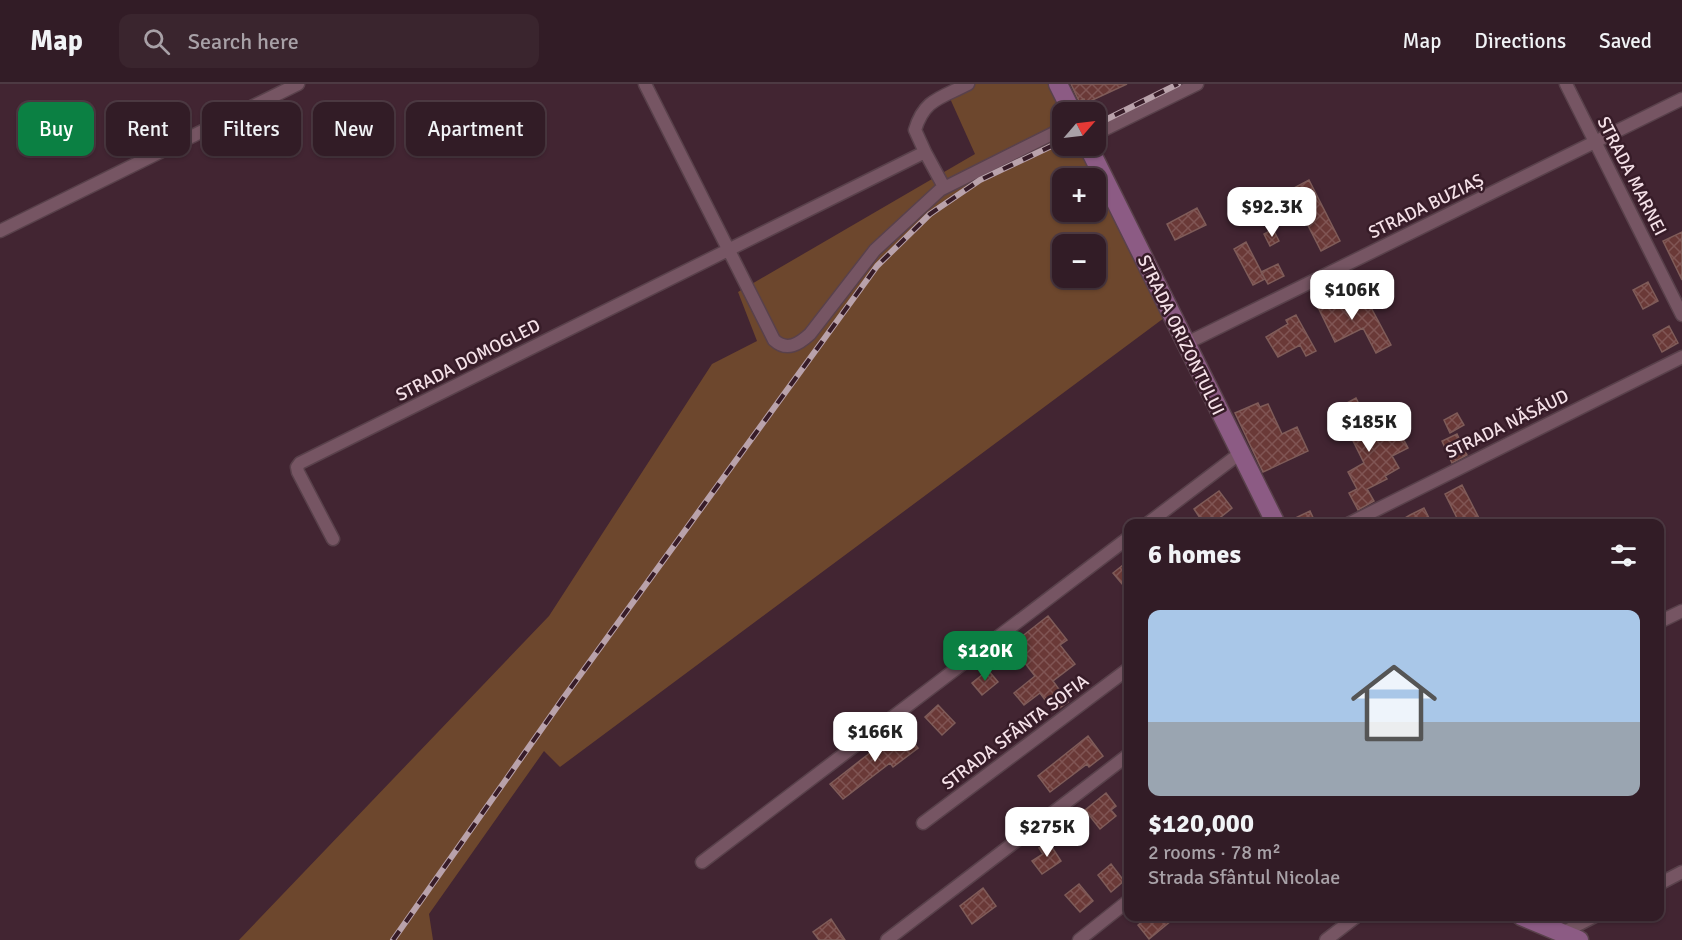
<!DOCTYPE html>
<html lang="en">
<head>
<meta charset="utf-8">
<style>
	:root { --surface:#321c26; --page:#3a252e; --text:#f1f3f6; --muted:#a8a1a7; --line:#4d3a43; --accent:#0b8043 }
	body { margin:0; font-family:Signika,sans-serif; background:var(--page); color:var(--text); height:100vh; display:flex; flex-direction:column; font-size:22px; white-space:nowrap }
	* { box-sizing:border-box; margin:0 }
	p { font-size:20px; color:var(--muted) }
	.icon { flex:none; width:33px; height:33px; fill:none; stroke:currentColor; stroke-width:2; stroke-linecap:round; stroke-linejoin:round }
	.map { position:relative; flex:1; overflow:hidden }
	.sheet { position:absolute; left:1124px; top:435px; width:540px; height:402px; display:flex; flex-direction:column; background:var(--surface); border-radius:12px; box-shadow:0 2px 4px #0004,0 0 0 2px var(--line) }
	.sheet>* { flex:none }
	.top-card { position:absolute; left:18px; top:18px; width:570px; height:54px; display:flex; gap:12px }
	.needle { width:39px; rotate:62deg }
	.buttons { position:absolute; left:1052px; top:18px; display:grid; gap:12px }
	.buttons a { display:grid; place-items:center; width:54px; height:54px; border-radius:12px; background:var(--surface); box-shadow:0 2px 4px #0004,0 0 0 2px var(--line); font-size:30px }
	.price { position:absolute; translate:-50% -51px; padding:0 14px; border-radius:12px; background:#fff; color:#222; font-size:20px; line-height:39px; filter:drop-shadow(0 2px 3px #0008) }
	.price::after { content:''; position:absolute; left:50%; top:36px; width:18px; height:14px; margin-left:-9px; background:inherit; clip-path:polygon(0 0,100% 0,50% 100%) }
	.price.active { background:var(--accent); color:#fff }
	ul { padding:0; list-style:none }
	li { display:grid; align-content:center; gap:12px; height:318px; padding:0 24px }
	li+li { border-top:2px solid var(--line) }
	li span { display:grid; place-items:center; height:186px; border-radius:12px; color:#555 }
	li>.icon { margin-inline-start:auto }
	span .icon { width:108px; height:108px; fill:#fffc; stroke-width:1 }
	li b { font-size:26px }
	h2 { display:flex; justify-content:space-between; align-items:center; height:72px; padding:0 24px; font-size:26px }
	.tag { padding:0 21px; border-radius:12px; background:var(--surface); box-shadow:0 2px 4px #0004,0 0 0 2px var(--line); font-size:21px; line-height:54px }
	.tag.active { background:var(--accent); color:#fff }
	header { display:flex; align-items:center; gap:36px; box-sizing:border-box; height:84px; padding:0 30px; background:var(--surface); border-bottom:2px solid var(--line) }
	header strong { font-size:28px }
	nav { display:flex; gap:33px; margin-inline-start:auto; font-size:21px }
	.search { width:420px; height:54px; background:var(--page); display:flex; align-items:center; gap:15px; box-sizing:border-box; padding:0 21px; border-radius:12px; color:var(--muted); font-size:22px }
	.map>svg:first-child { display:block }
	.grass { fill:#6d472d; fill-rule:evenodd }
	.building { fill:url(#building-cross-hatch); stroke:#7f5c59; stroke-width:1.5 }
	.lines { fill:none; stroke-linecap:round; stroke-linejoin:round }
	.street-casing { stroke:#59414b; stroke-width:15 }
	.secondary-casing { stroke:#59414b; stroke-width:21 }
	.street { stroke:#765563; stroke-width:12 }
	.secondary { stroke:#8c5b84; stroke-width:18 }
	.rail-casing { stroke:#b9a2ab; stroke-width:6 }
	.rail { stroke:#371c28; stroke-width:4; stroke-dasharray:11; stroke-linecap:butt }
	.labels { text-anchor:middle; stroke-width:5; stroke-linejoin:round; paint-order:stroke }
	.street-label { font-size:18px; fill:#f5e1e8; stroke:#371c28 }
</style>
</head>
<body>
<header>
<strong>Map</strong>
<div class="search"><svg class="icon" aria-label="search" viewBox="0 0 24 24"><circle cx="10" cy="10" r="6"/><path d="M15 15l6 6"/></svg>Search here</div>
<nav><a>Map</a><a>Directions</a><a>Saved</a></nav>
</header>
<div class="map">
<svg width="1682" height="856" viewBox="0 0 1682 856">
	<defs>
		<pattern id="building-cross-hatch" width="8" height="8" patternUnits="userSpaceOnUse" patternTransform="scale(1.5)"><rect width="8" height="8" fill="#6a3937"/><path d="M0 0l8 8M0 8l8-8" fill="none" stroke="#805554"/></pattern>
	</defs>
	<rect width="100%" height="100%" fill="#422532"/>
	<path class="grass" d="M 968,0 L 1049,0 L 1063,28 L 1062,62 L 1079,62 L 1164,234 L 560,683 L 544,667 L 429,830 L 433,856 L 239,856 L 549,532 L 712,280 L 757,257 L 738,208 L 975,70 L 948,10 ZM 1062,94 L 1095,94 L 1095,128 L 1062,128 ZM 1062,160 L 1095,160 L 1095,194 L 1062,194 Z"/>
	<path class="building" d="M 1071,0 L 1127,0 L 1086,19 L 1084,15 L 1079,17 Z
		M 1309,96 L 1340,157 L 1321,167 L 1290,106 Z
		M 1197,124 L 1206,141 L 1175,156 L 1167,140 Z
		M 1273,145 L 1279,157 L 1270,162 L 1264,150 Z
		M 1682,148 L 1682,196 L 1663,157 Z
		M 1246,158 L 1265,195 L 1253,201 L 1234,165 Z
		M 1278,180 L 1284,192 L 1268,200 L 1261,188 Z
		M 1648,198 L 1658,217 L 1643,225 L 1633,206 Z
		M 1336,206 L 1347,229 L 1368,218 L 1391,261 L 1376,269 L 1363,244 L 1335,258 L 1315,217 Z
		M 1296,231 L 1316,267 L 1306,272 L 1300,261 L 1278,273 L 1266,253 L 1288,240 L 1286,236 Z
		M 1669,242 L 1678,259 L 1662,268 L 1653,251 Z
		M 1356,314 L 1362,326 L 1354,330 L 1367,356 L 1396,341 L 1408,364 L 1392,372 L 1399,384 L 1385,392 L 1387,395 L 1367,405 L 1374,417 L 1358,426 L 1349,409 L 1357,405 L 1348,388 L 1364,379 L 1343,337 L 1336,340 L 1330,328 Z
		M 1258,319 L 1260,323 L 1268,320 L 1282,350 L 1297,343 L 1308,367 L 1263,388 L 1235,329 Z
		M 1457,329 L 1464,341 L 1450,349 L 1444,336 Z
		M 1457,350 L 1467,371 L 1452,379 L 1442,357 Z
		M 1462,401 L 1482,440 L 1460,440 L 1445,410 Z
		M 1219,407 L 1232,424 L 1212,440 L 1204,440 L 1194,425 Z
		M 1424,424 L 1432,440 L 1395,440 L 1410,431 Z
		M 1310,427 L 1316,440 L 1287,440 L 1287,438 Z
		M 1128,477 L 1128,507 L 1113,489 Z
		M 1048,532 L 1067,556 L 1060,561 L 1075,580 L 1053,597 L 1068,618 L 1054,628 L 1040,609 L 1024,621 L 1014,609 L 1035,592 L 1011,561 Z
		M 988,586 L 998,598 L 982,611 L 972,599 Z
		M 938,621 L 955,639 L 942,651 L 925,633 Z
		M 902,644 L 918,664 L 893,683 L 890,679 L 843,715 L 830,700 Z
		M 1088,652 L 1103,672 L 1089,683 L 1087,680 L 1050,708 L 1038,692 Z
		M 1106,709 L 1116,722 L 1111,726 L 1116,732 L 1100,745 L 1085,726 Z
		M 1048,757 L 1061,777 L 1042,790 L 1032,777 L 1043,770 L 1039,764 Z
		M 1111,780 L 1124,797 L 1111,808 L 1098,791 Z
		M 1079,800 L 1093,817 L 1080,828 L 1065,811 Z
		M 983,804 L 996,822 L 972,840 L 960,822 Z
		M 1149,832 L 1177,832 L 1149,855 L 1138,841 Z
		M 831,835 L 845,856 L 819,856 L 813,848 Z"/>
	<g class="lines">
		<defs>
			<path id="street" d="M 645,0 L 774,256 C 787,268 799,260 810,250 L 875,166 L 940,106 L 1062,45
				M 1566,0 L 1682,231
				M 1095,50 L 1197,0
				M 925,68 L 944,103
				M 0,147 L 298,0
				M 1185,260 L 1682,15
				M 1147,440 L 1239,370
				M 1348,440 L 1682,273
				M 333,455 L 298,388 L 297,383 L 300,379 L 925,68 L 915,46 C 924,15 941,14 968,0
				M 1659,538 L 1682,527
				M 923,739 L 1128,585
				M 702,778 L 1128,454
				M 1659,800 L 1682,788
				M 1560,850 L 1595,832
				M 887,856 L 1128,671
				M 1079,856 L 1128,817
				M 1326,856 L 1357,832"/>
			<path id="secondary" d="M 1058,0 L 1072,28
				M 1088,62 L 1276,440
				M 1521,832 L 1579,856"/>
		</defs>
		<use href="#street" class="street-casing"/>
		<use href="#secondary" class="secondary-casing"/>
		<use href="#street" class="street"/>
		<use href="#secondary" class="secondary"/>
		<defs>
			<path id="rail" d="M 1095,41 L 1178,0
				M 393,856 L 562,616 L 877,182 L 930,130 L 980,96 L 1062,57"/>
		</defs>
		<use href="#rail" class="rail-casing"/>
		<use href="#rail" class="rail"/>
	</g>
	<g class="labels">
		<g class="street-label">
			<text transform="translate(1632 92) rotate(63)" y="6">STRADA MARNEI</text>
			<text transform="translate(1426 122) rotate(-26)" y="6">STRADA BUZIAȘ</text>
			<text transform="translate(1181 251) rotate(64)" y="6">STRADA ORIZONTULUI</text>
			<text transform="translate(468 276) rotate(-27)" y="6">STRADA DOMOGLED</text>
			<text transform="translate(1507 340) rotate(-26)" y="6">STRADA NĂSĂUD</text>
			<text transform="translate(1015 648) rotate(-37)" y="6">STRADA SFÂNTA SOFIA</text>
		</g>
	</g>
</svg>
<div class="buttons">
<a><svg class="needle" viewBox="-14 -14 28 28"><path d="M0-13l5 13h-10z" fill="#e53935"/><path d="M0 13l5-13h-10z" fill="#a8a1a7"/></svg></a>
<a>+</a>
<a>−</a>
</div>
<b class="price" style="left:1272px;top:154px">$92.3K</b>
<b class="price" style="left:1352px;top:237px">$106K</b>
<b class="price" style="left:1369px;top:369px">$185K</b>
<b class="price active" style="left:985px;top:598px">$120K</b>
<b class="price" style="left:875px;top:679px">$166K</b>
<b class="price" style="left:1047px;top:774px">$275K</b>
<div class="top-card">
<a class="tag active">Buy</a>
<a class="tag">Rent</a>
<a class="tag">Filters</a>
<a class="tag">New</a>
<a class="tag">Apartment</a>
</div>
<section class="sheet">
<h2>6 homes<svg class="icon" aria-label="filters" viewBox="0 0 24 24"><path d="M4 7h16M4 17h16"/><circle cx="9" cy="7" r="2"/><circle cx="15" cy="17" r="2"/></svg></h2>
<ul>
<li><span style="background:linear-gradient(#a9c7e8 60%,#9aa5b1 0)"><svg class="icon" aria-label="home" viewBox="0 0 24 24"><path d="M3 11l9-7 9 7M6 9v11h12V9"/></svg></span><div><b>$120,000</b><p>2 rooms · 78 m²</p><p>Strada Sfântul Nicolae</p></div></li>
</ul>
</section>
</div>
</body>
</html>
